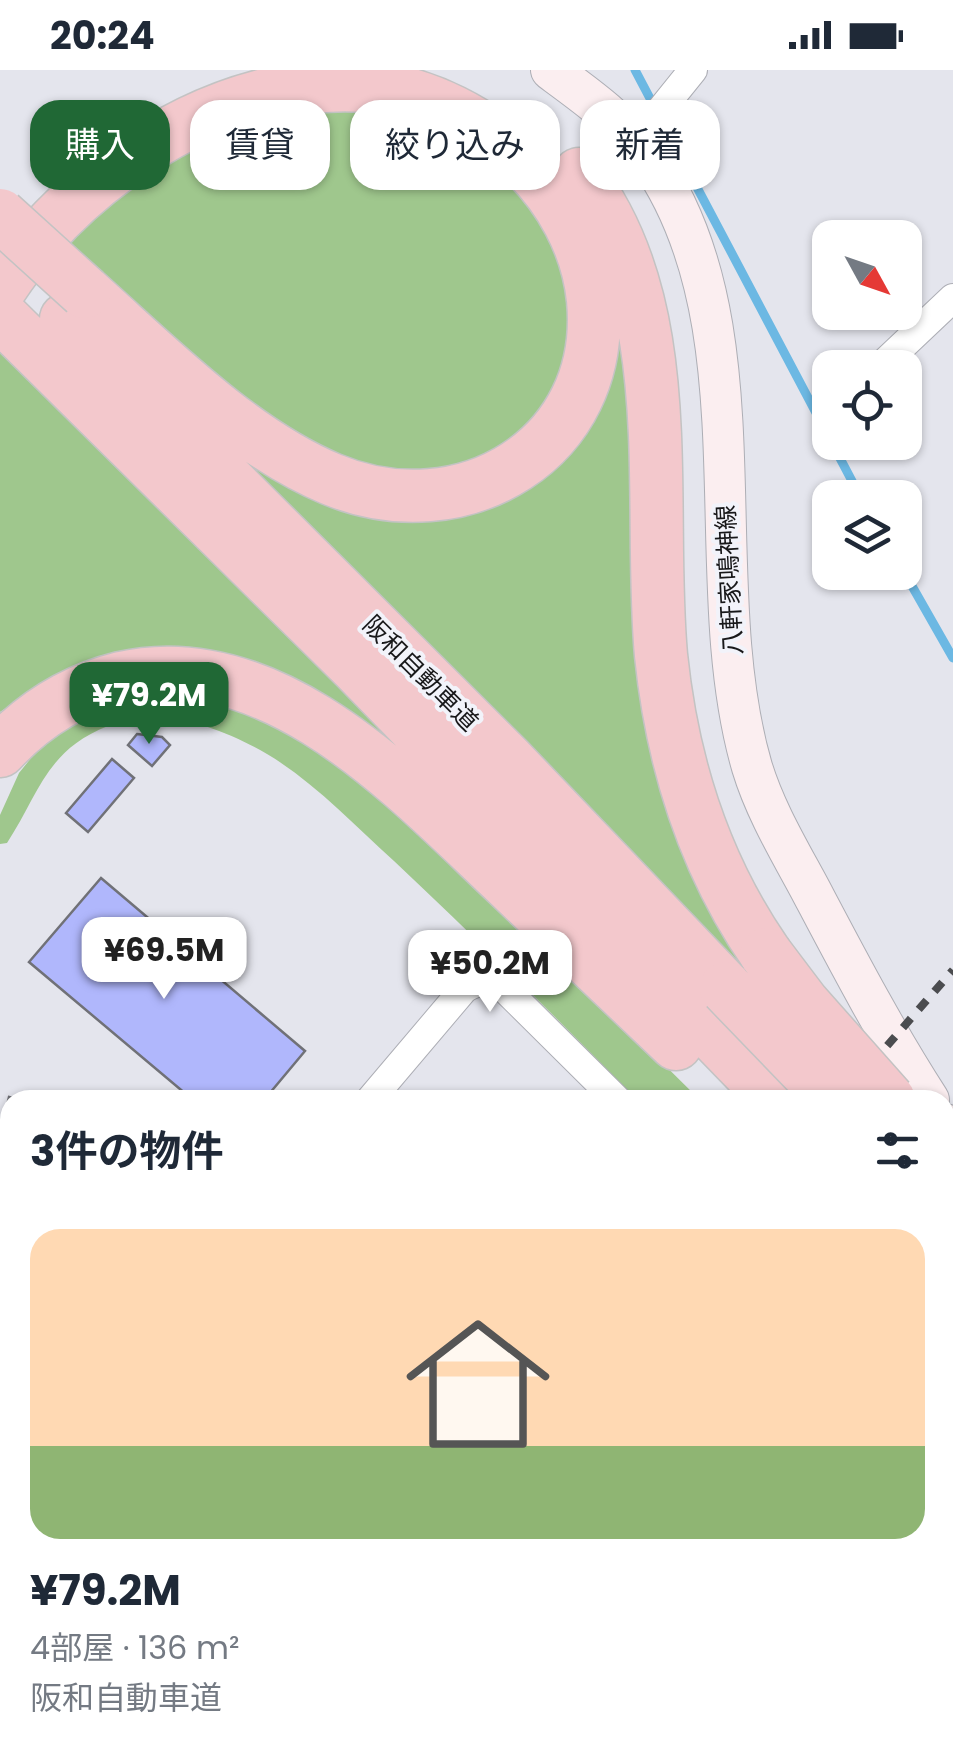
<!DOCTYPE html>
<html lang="ja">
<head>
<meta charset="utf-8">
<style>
	:root { --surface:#fff; --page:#f2f2f3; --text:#1f2937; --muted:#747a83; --line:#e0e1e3; --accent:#206835 }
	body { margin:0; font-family:Poppins,"Noto Sans JP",sans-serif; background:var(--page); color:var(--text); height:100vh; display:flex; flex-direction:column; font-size:38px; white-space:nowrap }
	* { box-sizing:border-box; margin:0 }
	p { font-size:32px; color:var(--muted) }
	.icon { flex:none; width:55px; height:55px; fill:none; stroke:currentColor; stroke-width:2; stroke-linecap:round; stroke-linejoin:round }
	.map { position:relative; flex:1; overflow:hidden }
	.details { position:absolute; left:0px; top:1020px; width:955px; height:672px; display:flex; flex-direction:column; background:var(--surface); border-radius:30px 30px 0 0; box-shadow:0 2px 8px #0004 }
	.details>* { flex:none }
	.top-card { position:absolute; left:30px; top:30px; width:895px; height:90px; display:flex; gap:20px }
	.needle { width:65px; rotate:130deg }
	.fabs { position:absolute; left:812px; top:150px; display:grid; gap:20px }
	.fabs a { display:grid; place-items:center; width:110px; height:110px; border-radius:20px; background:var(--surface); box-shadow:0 2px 8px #0004; font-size:50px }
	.price { position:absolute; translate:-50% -85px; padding:0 22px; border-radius:20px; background:#fff; color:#222; font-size:32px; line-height:65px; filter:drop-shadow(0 2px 5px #0008) }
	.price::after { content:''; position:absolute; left:50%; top:60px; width:30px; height:22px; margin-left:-15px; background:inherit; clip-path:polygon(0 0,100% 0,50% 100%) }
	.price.active { background:var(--accent); color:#fff }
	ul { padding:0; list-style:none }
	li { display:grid; align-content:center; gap:20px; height:530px; padding:0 30px }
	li+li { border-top:2px solid var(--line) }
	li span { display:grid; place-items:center; height:310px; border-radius:30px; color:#555 }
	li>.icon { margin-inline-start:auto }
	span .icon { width:180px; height:180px; fill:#fffc; stroke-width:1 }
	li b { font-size:42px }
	h2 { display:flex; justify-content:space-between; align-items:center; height:120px; padding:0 30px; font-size:42px }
	.tag { padding:0 35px; border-radius:30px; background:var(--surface); box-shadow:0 2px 8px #0004; font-size:35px; line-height:90px }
	.tag.active { background:var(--accent); color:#fff }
	.status { display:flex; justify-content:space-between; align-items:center; height:70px; padding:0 50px; background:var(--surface); direction:ltr }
	.status svg { height:28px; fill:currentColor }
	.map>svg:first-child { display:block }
	.green { fill:#9fc78d }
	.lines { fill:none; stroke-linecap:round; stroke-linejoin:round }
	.stream { stroke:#6cb8e3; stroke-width:9 }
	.building { fill:#b0b7fc; stroke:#707177; stroke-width:2.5 }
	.service-casing { stroke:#adaeb5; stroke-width:16 }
	.minor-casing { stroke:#adaeb5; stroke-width:30 }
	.secondary-casing { stroke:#adaeb5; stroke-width:42 }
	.motorway-casing { stroke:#c3c3c3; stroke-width:55 }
	.service { stroke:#fff; stroke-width:14 }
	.minor { stroke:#fff; stroke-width:28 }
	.secondary { stroke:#fbeef0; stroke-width:40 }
	.motorway { stroke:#f3c8cc; stroke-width:52 }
	.rail { stroke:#4b4c4f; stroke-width:8; stroke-dasharray:12 12; stroke-linecap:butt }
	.motorway-bridge-casing { stroke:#c3c3c3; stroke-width:55; stroke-linecap:butt }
	.motorway-bridge { stroke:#f3c8cc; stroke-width:52 }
	.labels { text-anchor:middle; stroke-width:8; stroke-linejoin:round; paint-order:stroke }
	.street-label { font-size:25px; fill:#18181a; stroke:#f2f3fa }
</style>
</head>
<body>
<div class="status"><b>20:24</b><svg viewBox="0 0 49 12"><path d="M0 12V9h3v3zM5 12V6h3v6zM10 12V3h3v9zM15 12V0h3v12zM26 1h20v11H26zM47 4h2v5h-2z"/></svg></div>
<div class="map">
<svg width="953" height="1692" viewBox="0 0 953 1692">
	<rect width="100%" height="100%" fill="#e4e5ed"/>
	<path class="green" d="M 337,34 L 424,57 L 485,89 L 522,125 L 555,177 L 568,221 L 568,290 L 531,359 L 435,411 L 306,380 L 60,172 L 68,161 L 217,60 Z
		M 621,230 L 640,522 L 778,932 L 257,402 L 202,352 L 484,438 Z
		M 0,278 L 429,699 L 305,619 L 31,622 L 0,642 Z
		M 152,617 L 278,647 L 431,764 L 700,1030 L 637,1030 C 558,949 477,869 394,791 C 353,754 314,712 267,684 C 219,656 162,636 108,656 C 46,680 39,724 7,773 L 0,774 L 0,745 L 19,703 L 56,657 Z"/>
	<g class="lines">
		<path class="stream" d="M 635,0 L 861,428
			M 904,502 L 953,588"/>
	</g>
	<path class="building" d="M 137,664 L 162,667 L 170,675 L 152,696 L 128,675 Z
		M 112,689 L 134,708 L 88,762 L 66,743 Z
		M 101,808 L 305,981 L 264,1030 L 193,1030 L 29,892 Z
		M 9,1027 L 22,1030 L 10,1030 L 10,1314 L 0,1311 L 0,1065 Z"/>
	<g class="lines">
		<defs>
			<path id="service" d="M 0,1334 L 10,1337
				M 0,1419 L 10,1407"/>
			<path id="minor" d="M 635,72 L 693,0
				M 879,298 L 953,228
				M 370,1030 L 464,919 C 479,910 491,909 505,919 L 617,1030
				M 0,1466 L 10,1454"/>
			<path id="secondary" d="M 551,0 C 585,25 622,51 647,86 C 768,255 696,505 752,697 C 765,740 789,780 810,819 C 848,891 885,962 929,1030
				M 945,1054 L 953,1064"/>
			<path id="motorway" d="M 579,104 C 682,237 647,430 661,585 C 672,692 705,796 766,884
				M 0,219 C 61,126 168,45 278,22 C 310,16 344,13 376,17 C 482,33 582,120 593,230 C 607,379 462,464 331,409 C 240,371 158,287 85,222
				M 0,245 L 357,598 L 776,1030
				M 66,249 L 509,691 L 726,918
				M 0,681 C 34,644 73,620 121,608 C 271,573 403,714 501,807 C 559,863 618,918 676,974
				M 945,1092 L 953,1100
				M 945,1146 L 953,1155
				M 945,1208 L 953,1216"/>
		</defs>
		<use href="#service" class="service-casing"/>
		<use href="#minor" class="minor-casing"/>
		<use href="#secondary" class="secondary-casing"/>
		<use href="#motorway" class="motorway-casing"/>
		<use href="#service" class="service"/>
		<use href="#minor" class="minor"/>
		<use href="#secondary" class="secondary"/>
		<use href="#motorway" class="motorway"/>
		<path class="rail" d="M 840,1030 L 953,900
			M 283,1692 L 291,1682"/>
		<defs>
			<path id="motorway-bridge" d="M 0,145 L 85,222
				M 766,884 L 803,933 L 889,1030
				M 726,918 L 834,1030"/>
		</defs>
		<use href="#motorway-bridge" class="motorway-bridge-casing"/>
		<use href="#motorway-bridge" class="motorway-bridge"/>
	</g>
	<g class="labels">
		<g class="street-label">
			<text transform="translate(729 510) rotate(-93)" y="9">八軒家鳴神線</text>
			<text transform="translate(421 603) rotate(45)" y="9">阪和自動車道</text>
		</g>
	</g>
</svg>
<div class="fabs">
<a><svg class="needle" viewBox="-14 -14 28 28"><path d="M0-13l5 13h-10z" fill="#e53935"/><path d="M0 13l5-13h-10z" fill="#747a83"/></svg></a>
<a><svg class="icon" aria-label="locate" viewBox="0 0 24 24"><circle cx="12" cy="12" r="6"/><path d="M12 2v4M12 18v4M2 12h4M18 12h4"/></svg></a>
<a><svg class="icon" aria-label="layers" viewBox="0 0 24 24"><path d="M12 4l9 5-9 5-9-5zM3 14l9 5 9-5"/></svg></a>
</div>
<b class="price active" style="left:149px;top:677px">¥79.2M</b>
<b class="price" style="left:164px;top:932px">¥69.5M</b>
<b class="price" style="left:490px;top:945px">¥50.2M</b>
<div class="top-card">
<a class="tag active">購入</a>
<a class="tag">賃貸</a>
<a class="tag">絞り込み</a>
<a class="tag">新着</a>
</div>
<section class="details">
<h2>3件の物件<svg class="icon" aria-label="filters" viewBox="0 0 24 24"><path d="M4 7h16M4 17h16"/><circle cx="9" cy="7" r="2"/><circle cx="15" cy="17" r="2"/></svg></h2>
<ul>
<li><span style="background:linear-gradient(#ffd9b3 70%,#8fb573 0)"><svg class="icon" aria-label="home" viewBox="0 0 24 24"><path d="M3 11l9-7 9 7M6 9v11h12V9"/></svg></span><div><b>¥79.2M</b><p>4部屋 · 136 m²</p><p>阪和自動車道</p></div></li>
</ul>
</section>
</div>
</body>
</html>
